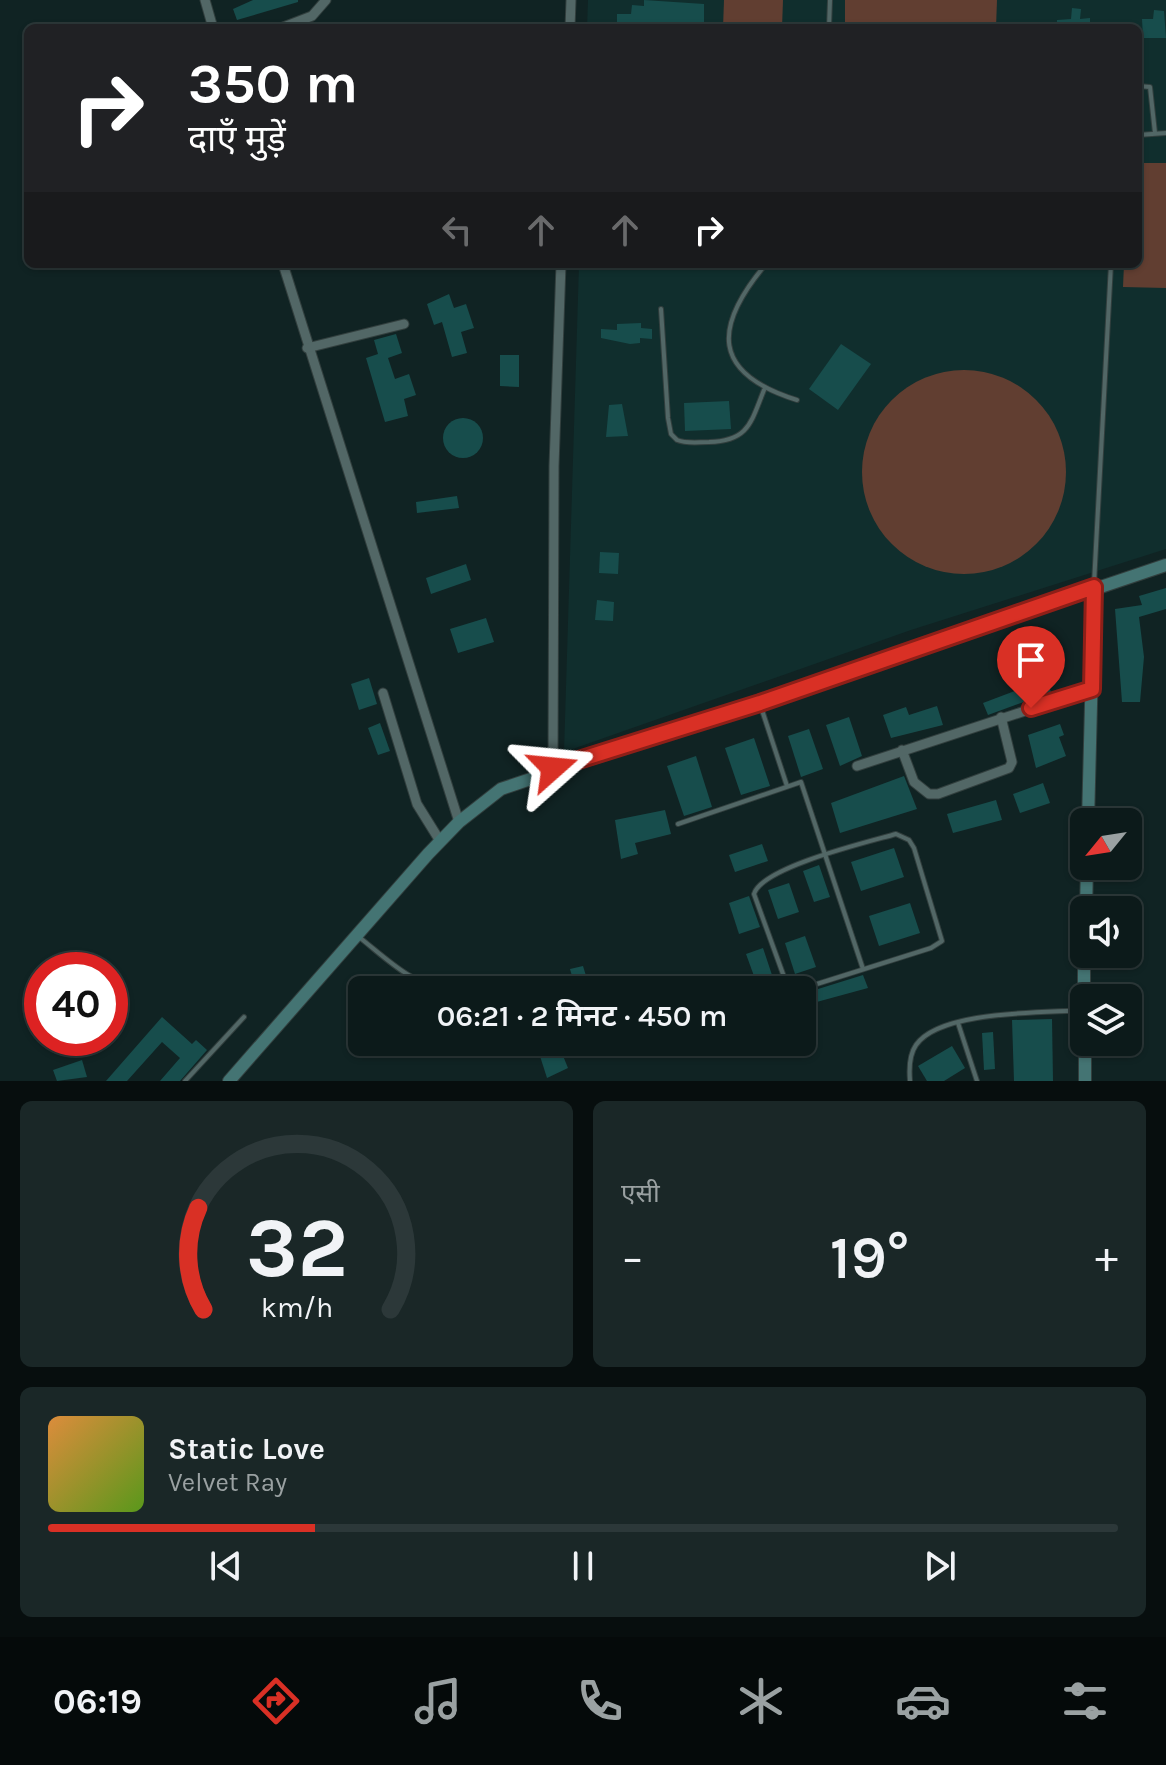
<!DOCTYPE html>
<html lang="hi">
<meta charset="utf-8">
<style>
body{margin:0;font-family:Karla,"Noto Sans Devanagari",sans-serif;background:#1a2727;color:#f1f3f6;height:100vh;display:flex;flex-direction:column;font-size:30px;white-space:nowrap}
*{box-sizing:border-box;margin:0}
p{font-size:26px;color:#9aa1a2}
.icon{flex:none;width:44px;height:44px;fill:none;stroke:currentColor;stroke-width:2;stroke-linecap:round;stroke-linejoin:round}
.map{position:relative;height:1081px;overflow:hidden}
.sheet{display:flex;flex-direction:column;gap:20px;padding:20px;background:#070e0e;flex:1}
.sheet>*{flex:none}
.top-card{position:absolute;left:24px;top:24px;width:1118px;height:244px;border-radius:12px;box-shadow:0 2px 6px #0004,0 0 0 2px #2c3839;background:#202124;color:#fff;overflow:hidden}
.needle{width:52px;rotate:240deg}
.buttons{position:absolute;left:1070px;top:808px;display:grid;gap:16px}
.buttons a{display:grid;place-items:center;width:72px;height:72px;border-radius:12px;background:#0c1a1a;box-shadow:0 2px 6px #0004,0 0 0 2px #2c3839;font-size:40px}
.speed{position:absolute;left:24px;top:952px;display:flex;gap:16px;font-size:40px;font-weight:700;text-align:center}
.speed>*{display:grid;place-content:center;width:104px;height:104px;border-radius:50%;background:#0c1a1a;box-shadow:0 2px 6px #0004,0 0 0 2px #2c3839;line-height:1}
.speed .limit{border:12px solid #d22;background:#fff;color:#111}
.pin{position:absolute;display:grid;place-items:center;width:68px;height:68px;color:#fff;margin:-82px -34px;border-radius:50% 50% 50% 0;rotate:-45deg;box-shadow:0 0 8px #0007}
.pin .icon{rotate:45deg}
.me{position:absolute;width:88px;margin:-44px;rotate:72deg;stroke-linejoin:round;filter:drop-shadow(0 0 6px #0008)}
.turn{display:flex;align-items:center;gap:28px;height:168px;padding:0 32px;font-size:36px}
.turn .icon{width:104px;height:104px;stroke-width:2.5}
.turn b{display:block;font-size:56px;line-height:68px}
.lanes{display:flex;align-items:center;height:76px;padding:0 32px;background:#0003;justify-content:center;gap:40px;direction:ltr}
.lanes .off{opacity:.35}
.big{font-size:60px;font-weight:600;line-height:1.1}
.sheet .widget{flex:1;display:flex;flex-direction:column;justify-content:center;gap:12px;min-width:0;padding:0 28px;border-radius:12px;background:#1a2727}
.sheet .dial{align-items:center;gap:0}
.dial svg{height:208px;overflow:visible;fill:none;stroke:#2c3839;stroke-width:7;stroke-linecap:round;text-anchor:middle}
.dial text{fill:#f1f3f6;stroke:none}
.song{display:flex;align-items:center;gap:24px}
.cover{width:96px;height:96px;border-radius:12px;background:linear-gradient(135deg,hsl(30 70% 55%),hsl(90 70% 35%))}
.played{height:8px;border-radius:4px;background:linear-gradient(90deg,#d93025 25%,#2c3839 25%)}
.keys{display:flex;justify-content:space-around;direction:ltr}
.heat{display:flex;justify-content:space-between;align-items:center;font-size:44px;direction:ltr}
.sheet .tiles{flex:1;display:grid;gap:20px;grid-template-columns:1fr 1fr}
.widget:last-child{grid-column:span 2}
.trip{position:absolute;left:348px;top:976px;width:468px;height:80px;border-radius:12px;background:#0c1a1a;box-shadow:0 2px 6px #0004,0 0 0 2px #2c3839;font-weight:600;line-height:80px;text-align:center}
.dock{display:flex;height:128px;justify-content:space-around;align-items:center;background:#050a0a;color:#9aa1a2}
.dock .icon{width:56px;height:56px}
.dock .on{color:#d93025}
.dock b{font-size:36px;color:#f1f3f6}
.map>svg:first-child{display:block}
.built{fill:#102e2d}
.green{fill:#613e31}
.building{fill:#174d4c}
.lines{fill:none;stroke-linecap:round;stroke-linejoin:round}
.lane-casing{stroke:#323f3e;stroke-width:6}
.street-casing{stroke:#323f3e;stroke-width:11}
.secondary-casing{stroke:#323f3e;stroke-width:14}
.lane{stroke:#526766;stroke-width:4}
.street{stroke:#526766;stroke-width:9}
.secondary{stroke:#447473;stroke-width:12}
.route-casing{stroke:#8d1f18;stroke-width:20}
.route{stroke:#d93025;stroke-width:14}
</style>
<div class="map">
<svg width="1166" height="1081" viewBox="0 0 1166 1081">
<rect width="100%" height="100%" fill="#102323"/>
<!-- built -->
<polygon class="built" points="588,0 1166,0 1166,549 911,630 564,752 579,264 1138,264 1138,28 587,28"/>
<!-- green -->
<g class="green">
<polygon points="724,0 783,0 782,28 723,28"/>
<polygon points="845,0 997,0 996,28 845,28"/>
<polygon points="1138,163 1166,163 1166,288 1123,287 1124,264 1138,264"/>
<circle cx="964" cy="472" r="102"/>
</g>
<!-- building -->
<g class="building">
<polygon points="253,0 298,0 298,2 237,20 233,9"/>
<polygon points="644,0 704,4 704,28 631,28 631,24 617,24 617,14 631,14 632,5 644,6"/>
<polygon points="1072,8 1081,9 1080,19 1090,18 1090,28 1057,28 1057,20 1071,19"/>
<polygon points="1154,10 1164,11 1166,38 1143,38 1142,19 1153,19"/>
<polygon points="449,294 454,308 466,304 474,328 461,332 467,353 452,357 442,322 434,325 427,304"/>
<polygon points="641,323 641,328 652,329 652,339 640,338 640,343 630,344 601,338 601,329 617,330 617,324"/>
<polygon points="396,334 402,353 388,358 395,379 409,374 416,395 404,399 408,416 385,422 366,358 378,354 374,340"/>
<polygon points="841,344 871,364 838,410 809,389"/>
<polygon points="500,355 519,355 519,387 500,386"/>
<polygon points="729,401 731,429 685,431 684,403"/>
<polygon points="622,404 628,436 606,437 609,405"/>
<circle cx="463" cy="438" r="20"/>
<polygon points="457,496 459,508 417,513 416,502"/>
<polygon points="600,552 619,553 618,574 599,573"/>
<polygon points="466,564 471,580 431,594 426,578"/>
<polygon points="1166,588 1166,609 1139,617 1144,657 1140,702 1122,702 1115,609 1142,605 1139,596"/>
<polygon points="597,600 614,602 613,621 595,620"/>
<polygon points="486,618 494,642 458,653 450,629"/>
<polygon points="369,678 377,704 359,710 351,684"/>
<polygon points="1046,679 1051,692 988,715 983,703"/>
<polygon points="937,706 943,725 891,738 883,715 906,707 909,715"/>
<polygon points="849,717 862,756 840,766 826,725"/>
<polygon points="380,723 390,751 378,755 368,728"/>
<polygon points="1060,724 1064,735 1059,737 1066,756 1036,768 1028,735"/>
<polygon points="809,729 823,769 801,777 788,736"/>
<polygon points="754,738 770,786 741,795 725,748"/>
<polygon points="696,756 712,807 684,816 667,766"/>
<polygon points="904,776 917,809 840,833 831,803"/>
<polygon points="1043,783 1050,803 1020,813 1013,794"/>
<polygon points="996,800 1002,820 953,833 947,814"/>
<polygon points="665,810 671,834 635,843 638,854 621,859 615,820"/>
<polygon points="762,844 768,861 735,872 729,855"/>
<polygon points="894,848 904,877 861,891 851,862"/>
<polygon points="819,865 830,897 814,902 803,871"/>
<polygon points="789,883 799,912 778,919 768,890"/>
<polygon points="749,896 760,927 739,934 729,903"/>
<polygon points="910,903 920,933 879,946 869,916"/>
<polygon points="805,936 816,967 795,974 785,943"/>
<polygon points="763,948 777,990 758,987 746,954"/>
<polygon points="583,966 587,979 595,977 599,990 557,990 574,983 570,969"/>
<polygon points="863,975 868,988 802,1006 802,994"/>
<polygon points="162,1017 192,1044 196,1040 207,1050 180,1081 160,1081 180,1058 162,1042 127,1081 106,1081"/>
<polygon points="1052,1019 1053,1081 1014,1081 1012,1020"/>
<polygon points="993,1032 995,1069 984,1070 982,1033"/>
<polygon points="559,1046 568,1068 547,1078 539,1053"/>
<polygon points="952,1046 965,1068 944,1081 927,1081 918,1066"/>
<polygon points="82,1060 87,1077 57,1081 53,1070"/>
</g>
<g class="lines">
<!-- lane casing -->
<g class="lane-casing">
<g id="lane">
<polyline points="829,28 830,0"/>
<polyline points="1138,86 1150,87 1155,133"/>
<polyline points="1138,135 1166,133"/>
<path d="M766 264C713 327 711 373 797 400"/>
<path d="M661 309 668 418 671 434 677 440C687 444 698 442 709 442 749 441 751 422 764 390"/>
<polyline points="1094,584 1111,264"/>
<polyline points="760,704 787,786"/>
<polyline points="678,824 801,782 863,969"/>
<path d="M896 834 909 840 914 848 942 941 931 948 801 989 787 985 754 894C762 867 868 842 896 834Z"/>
<path d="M359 937C388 960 411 984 448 990"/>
<polyline points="509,990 533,985"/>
<polyline points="958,1023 977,1081"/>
<polyline points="185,1081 244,1017"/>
<path d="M910 1081C909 1069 909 1055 916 1045 940 1010 1044 1013 1084 1010"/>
</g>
</g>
<!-- street casing -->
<g class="street-casing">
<g id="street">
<polyline points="205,0 213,28"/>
<polyline points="281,28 312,16 326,0"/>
<polyline points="570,28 571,0"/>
<polyline points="283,264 459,822"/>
<polyline points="307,348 404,324"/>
<polyline points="383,693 417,804 440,841"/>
<polyline points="902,750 914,782 929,794 938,794 1009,768 1012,762 1001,717"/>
<polyline points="857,766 1092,689"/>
<polyline points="553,768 554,466 561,264"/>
</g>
</g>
<!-- secondary casing -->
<g class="secondary-casing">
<g id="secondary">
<polyline points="1088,822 1094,587"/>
<polyline points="1086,910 1087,866"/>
<polyline points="1084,954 1084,998"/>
<polyline points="1085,1042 1085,1081"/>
<polyline points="229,1081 428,854 459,822 501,789 1166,565"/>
</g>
</g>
<!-- lane -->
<use href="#lane" class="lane"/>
<!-- street -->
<use href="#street" class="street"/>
<!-- secondary -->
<use href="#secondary" class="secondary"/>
</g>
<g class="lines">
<!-- route casing -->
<g class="route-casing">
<polyline id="route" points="553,768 760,703 1094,587 1092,689 1031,708"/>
</g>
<!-- route -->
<use href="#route" class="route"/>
</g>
</svg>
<div class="buttons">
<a><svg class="needle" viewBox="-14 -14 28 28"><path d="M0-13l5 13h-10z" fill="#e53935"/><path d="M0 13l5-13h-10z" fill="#9aa1a2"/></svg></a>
<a><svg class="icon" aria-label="sound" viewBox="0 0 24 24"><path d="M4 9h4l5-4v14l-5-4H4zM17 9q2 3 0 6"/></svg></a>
<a><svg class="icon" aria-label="layers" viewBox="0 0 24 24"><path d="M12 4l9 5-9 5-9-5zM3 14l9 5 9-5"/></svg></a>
</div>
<div class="speed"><div class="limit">40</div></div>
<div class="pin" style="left:1031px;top:708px;background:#d93025"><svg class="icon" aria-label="arrive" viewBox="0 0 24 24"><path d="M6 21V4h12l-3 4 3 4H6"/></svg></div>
<svg class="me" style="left:553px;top:768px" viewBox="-20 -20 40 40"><path d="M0-17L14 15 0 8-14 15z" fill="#d93025" stroke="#fff" stroke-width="4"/></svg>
<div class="trip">06:21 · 2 मिनट · 450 m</div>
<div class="top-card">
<div class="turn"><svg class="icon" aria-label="right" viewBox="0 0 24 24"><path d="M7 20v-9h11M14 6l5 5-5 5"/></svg><div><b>350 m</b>दाएँ मुड़ें</div></div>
<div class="lanes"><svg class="icon off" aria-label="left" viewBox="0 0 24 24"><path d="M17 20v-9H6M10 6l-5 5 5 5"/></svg><svg class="icon off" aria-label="ahead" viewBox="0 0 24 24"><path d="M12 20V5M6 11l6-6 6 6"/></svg><svg class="icon off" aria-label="ahead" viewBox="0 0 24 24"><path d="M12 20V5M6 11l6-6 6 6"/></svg><svg class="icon" aria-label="right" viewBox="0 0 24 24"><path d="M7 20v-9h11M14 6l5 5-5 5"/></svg></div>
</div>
</div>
<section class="sheet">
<div class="tiles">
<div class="widget dial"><svg viewBox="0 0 100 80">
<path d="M14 69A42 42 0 1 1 86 69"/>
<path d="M14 69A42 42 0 0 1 12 30" stroke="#d93025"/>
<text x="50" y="56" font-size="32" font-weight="700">32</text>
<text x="50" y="72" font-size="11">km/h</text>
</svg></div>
<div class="widget"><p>एसी</p>
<div class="heat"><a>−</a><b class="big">19°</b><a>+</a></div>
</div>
<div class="widget">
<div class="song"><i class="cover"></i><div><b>Static Love</b><p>Velvet Ray</p></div></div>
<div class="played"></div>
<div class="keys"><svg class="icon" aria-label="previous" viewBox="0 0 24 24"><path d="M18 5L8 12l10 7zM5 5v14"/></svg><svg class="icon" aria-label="pause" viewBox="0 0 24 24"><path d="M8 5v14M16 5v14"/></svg><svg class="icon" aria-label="next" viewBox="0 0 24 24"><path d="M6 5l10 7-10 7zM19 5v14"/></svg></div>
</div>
</div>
</section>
<nav class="dock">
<b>06:19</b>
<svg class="icon on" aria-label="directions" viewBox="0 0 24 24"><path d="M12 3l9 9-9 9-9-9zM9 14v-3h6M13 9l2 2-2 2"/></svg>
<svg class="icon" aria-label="music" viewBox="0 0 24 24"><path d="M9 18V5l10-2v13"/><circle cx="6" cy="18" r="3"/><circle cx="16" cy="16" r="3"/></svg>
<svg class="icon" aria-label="phone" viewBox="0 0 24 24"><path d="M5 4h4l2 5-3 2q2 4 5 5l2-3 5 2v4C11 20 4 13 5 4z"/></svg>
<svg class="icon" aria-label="climate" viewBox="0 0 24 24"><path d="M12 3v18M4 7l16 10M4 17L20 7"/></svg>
<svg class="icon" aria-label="car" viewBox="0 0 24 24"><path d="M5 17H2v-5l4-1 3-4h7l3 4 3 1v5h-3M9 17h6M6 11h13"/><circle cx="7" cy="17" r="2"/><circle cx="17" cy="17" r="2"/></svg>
<svg class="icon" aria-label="filters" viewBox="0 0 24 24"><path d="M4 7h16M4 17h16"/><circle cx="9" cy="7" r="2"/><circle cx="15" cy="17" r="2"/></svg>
</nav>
